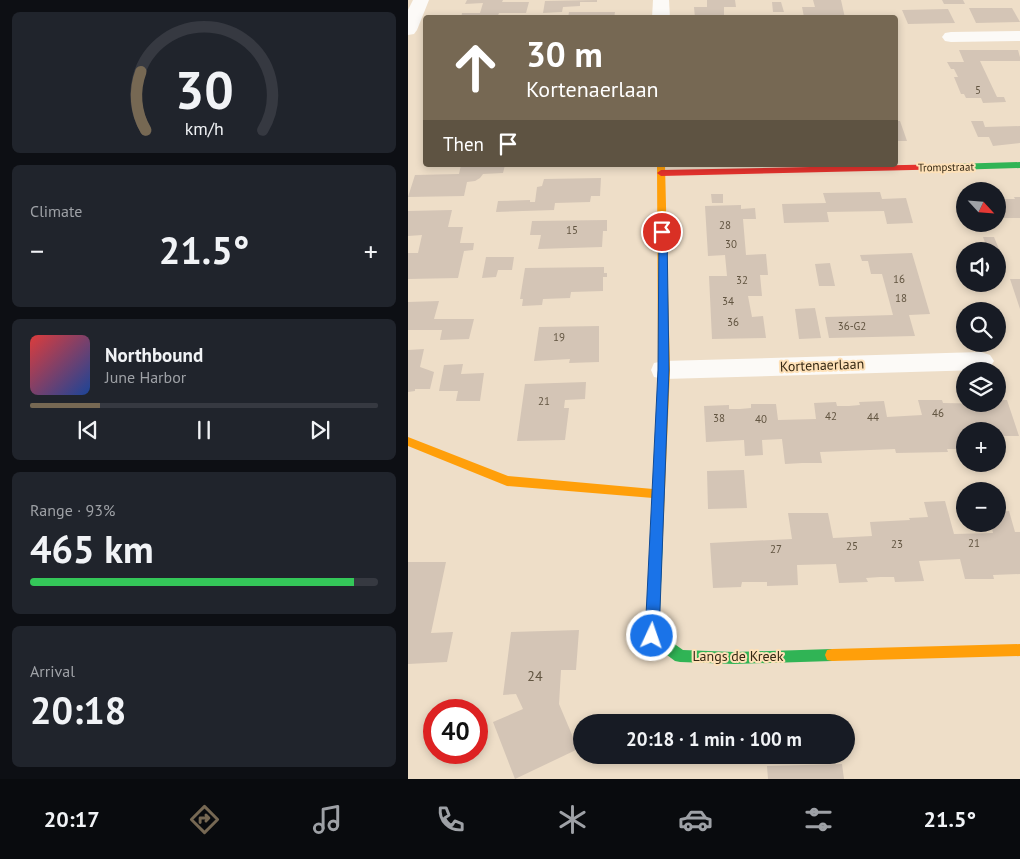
<!DOCTYPE html>
<meta charset="utf-8">
<style>
body{margin:0;font-family:"PT Sans",sans-serif;background:#20242c;color:#f1f3f6;height:100vh;display:flex;flex-direction:column;font-size:19px;white-space:nowrap}
*{box-sizing:border-box;margin:0}
p{font-size:16px;color:#9ea1a6}
.icon{flex:none;width:28px;height:28px;fill:none;stroke:currentColor;stroke-width:2;stroke-linecap:round;stroke-linejoin:round}
.map{position:relative;flex:1;overflow:hidden}
.sheet{display:flex;flex-direction:column;gap:12px;padding:12px;background:#0d0f14;width:408px}
.sheet>*{flex:none}
.top-card{position:absolute;left:15px;top:15px;width:475px;height:152px;border-radius:5px;box-shadow:0 2px 8px #0003;background:#766853;color:#fff;overflow:hidden}
.needle{width:32px;rotate:116deg}
.controls{position:absolute;left:548px;top:182px;display:grid;gap:10px}
.controls a{display:grid;place-items:center;width:50px;height:50px;border-radius:50%;background:#171b24;box-shadow:0 2px 8px #0003;font-size:25px}
.speed{position:absolute;left:15px;top:699px;display:flex;gap:10px;font-size:25px;font-weight:700;text-align:center}
.speed>*{display:grid;place-content:center;width:65px;height:65px;border-radius:50%;background:#171b24;box-shadow:0 2px 8px #0003;line-height:1}
.speed .limit{border:8px solid #d22;background:#fff;color:#111}
.pin{position:absolute;display:grid;place-items:center;width:42px;height:42px;color:#fff;margin:-21px;border:2px solid #fff;border-radius:50%;box-shadow:0 1px 5px #0007}
.me{position:absolute;width:55px;margin:-28px;rotate:3deg;stroke-linejoin:round;filter:drop-shadow(0 0 4px #0008)}
.turn{display:flex;align-items:center;gap:18px;height:105px;padding:0 20px;font-size:22px}
.turn .icon{width:65px;height:65px;stroke-width:2.5}
.turn b{display:block;font-size:35px;line-height:42px}
.then{display:flex;align-items:center;height:48px;padding:0 20px;background:#0003;gap:10px;font-size:19px}
.big{font-size:38px;font-weight:600;line-height:1.1}
.sheet .card{flex:1;display:flex;flex-direction:column;justify-content:center;gap:8px;min-width:0;padding:0 18px;border-radius:8px;background:#20242c}
.sheet .dial{align-items:center;gap:0}
.dial svg{height:130px;overflow:visible;fill:none;stroke:#363941;stroke-width:7;stroke-linecap:round;text-anchor:middle}
.dial text{fill:#f1f3f6;stroke:none}
.song{display:flex;align-items:center;gap:15px}
.cover{width:60px;height:60px;border-radius:8px;background:linear-gradient(135deg,hsl(0 70% 55%),hsl(220 70% 35%))}
.played{height:5px;border-radius:2px;background:linear-gradient(90deg,#766853 20%,#363941 20%)}
.keys{display:flex;justify-content:space-around;direction:ltr}
.heat{display:flex;justify-content:space-between;align-items:center;font-size:28px;direction:ltr}
.charge{height:8px;border-radius:4px;background:linear-gradient(90deg,#34c759 93%,#363941 0)}
.trip{position:absolute;left:165px;top:714px;width:282px;height:50px;border-radius:25px;background:#171b24;box-shadow:0 2px 8px #0003;font-weight:600;line-height:50px;text-align:center}
.tabs{display:flex;height:80px;justify-content:space-around;align-items:center;background:#090b0e;color:#9ea1a6}
.tabs .icon{width:35px;height:35px}
.tabs .selected{color:#766853}
.tabs b{font-size:22px;color:#f1f3f6}
main{display:flex;flex:1;min-height:0}
.map>svg:first-child{display:block}
.building{fill:#d4c5b6}
.lines{fill:none;stroke-linecap:round;stroke-linejoin:round}
.street{fill:#fcfaf7;fill-rule:evenodd}
.fast{fill:#30b455;fill-rule:evenodd}
.slow{fill:#ff9f0a;fill-rule:evenodd}
.jam{fill:#e5322d;fill-rule:evenodd}
.route{fill:#1a73e8;stroke:#114b97}
.labels{text-anchor:middle;dominant-baseline:central;stroke-width:4;stroke-linejoin:round;paint-order:stroke}
.number-label{font-size:11px;fill:#615440}
.far-street-label{font-size:11px;fill:#362914;stroke:#fee1b8}
.street-label{font-size:14px;fill:#362914;stroke:#fee1b8}
.near-number-label{font-size:14px;fill:#615440}
</style>
<main>
<section class="sheet">
<div class="card dial"><svg viewBox="0 0 100 80">
<path d="M14 69A42 42 0 1 1 86 69"/>
<path d="M14 69A42 42 0 0 1 11 33" stroke="#766853"/>
<text x="50" y="56" font-size="32" font-weight="700">30</text>
<text x="50" y="72" font-size="11">km/h</text>
</svg></div>
<div class="card"><p>Climate</p>
<div class="heat"><a>−</a><b class="big">21.5°</b><a>+</a></div>
</div>
<div class="card">
<div class="song"><i class="cover"></i><div><b>Northbound</b><p>June Harbor</p></div></div>
<div class="played"></div>
<div class="keys"><svg class="icon" aria-label="previous" viewBox="0 0 24 24"><path d="M18 5L8 12l10 7zM5 5v14"/></svg><svg class="icon" aria-label="pause" viewBox="0 0 24 24"><path d="M8 5v14M16 5v14"/></svg><svg class="icon" aria-label="next" viewBox="0 0 24 24"><path d="M6 5l10 7-10 7zM19 5v14"/></svg></div>
</div>
<div class="card"><p>Range · 93%</p><b class="big">465 km</b><div class="charge"></div></div>
<div class="card"><p>Arrival</p><b class="big">20:18</b></div>
</section>
<div class="map">
<svg width="613" height="779" viewBox="0 0 613 779">
<rect width="100%" height="100%" fill="#eedec8"/>
<!-- building -->
<g class="building">
<polygon points="59,0 95,0 94,2 121,2 118,13 91,13 89,18 53,18 54,13 72,13 75,3 57,4"/>
<polygon points="189,0 189,2 172,2 172,6 155,7 154,12 135,13 137,1"/>
<polygon points="299,0 327,0 328,7 316,7 316,18 287,18 286,7 299,7"/>
<polygon points="405,0 433,0 437,18 396,17 394,7 407,7"/>
<polygon points="534,0 555,0 557,4 536,4"/>
<polygon points="364,2 373,2 376,12 365,12"/>
<polygon points="561,8 604,8 612,22 568,23"/>
<polygon points="540,9 547,23 500,24 494,10"/>
<polygon points="161,12 207,12 206,18 160,18"/>
<polygon points="551,50 610,50 613,61 572,61 589,97 596,97 598,102 575,103 573,98 558,98 556,94 553,94 546,77 550,77 546,69 543,69 539,62 556,62"/>
<polygon points="488,121 492,121 499,141 488,141"/>
<polygon points="563,121 575,121 577,127 613,126 613,143 585,146 581,137 570,137"/>
<polygon points="53,165 97,165 95,173 75,174 72,178 67,181 59,182 56,196 0,197 7,175 51,174"/>
<polygon points="193,178 192,196 183,196 182,202 147,203 146,210 88,212 90,201 122,200 122,202 127,202 129,187 134,186 136,179"/>
<polygon points="472,192 474,199 498,198 505,223 479,224 476,211 419,212 421,222 376,223 374,204 418,203 415,193"/>
<polygon points="303,194 315,194 315,203 304,203"/>
<polygon points="606,197 613,197 613,218 589,218 589,199 607,199"/>
<polygon points="333,205 333,209 347,208 348,219 335,219 338,255 358,254 360,275 352,275 354,296 340,296 344,317 355,316 358,338 304,339 301,276 319,276 317,255 300,256 297,206"/>
<polygon points="44,210 40,227 55,227 52,243 66,243 65,250 56,251 50,278 0,279 0,253 10,253 14,235 0,236 0,211"/>
<polygon points="199,220 199,231 195,231 194,247 130,249 133,235 122,235 124,221"/>
<polygon points="575,237 586,237 595,259 589,259 589,251 580,251"/>
<polygon points="504,253 522,314 501,315 507,336 421,338 417,317 485,315 474,274 463,274 460,261 454,261 452,255"/>
<polygon points="78,257 106,257 104,270 90,270 88,277 74,278"/>
<polygon points="422,263 427,286 411,286 407,264"/>
<polygon points="196,267 196,273 199,273 199,277 195,277 195,291 163,292 162,298 135,299 134,305 114,306 115,299 112,299 117,268"/>
<polygon points="602,279 613,279 613,309 612,309"/>
<polygon points="31,301 26,319 66,319 61,339 32,340 34,330 0,330 0,302"/>
<polygon points="407,308 413,338 391,339 387,309"/>
<polygon points="191,326 191,362 161,363 162,359 126,361 131,327"/>
<polygon points="16,349 12,367 26,372 22,389 7,389 7,391 0,392 0,350"/>
<polygon points="55,364 53,374 76,373 72,401 48,401 50,391 31,391 36,365"/>
<polygon points="178,382 177,399 157,400 156,408 161,408 157,440 109,441 117,384"/>
<polygon points="510,400 534,400 535,403 589,404 589,400 599,400 611,436 593,436 589,431 556,431 556,449 539,449 540,452 488,453 487,449 412,452 414,463 394,463 377,464 374,439 354,440 355,455 337,456 336,440 298,442 296,406 321,405 321,409 332,409 343,408 343,404 368,404 370,420 408,419 406,403 428,402 429,406 441,406 452,405 451,402 476,401 479,417 514,415"/>
<polygon points="336,470 339,508 300,509 299,471"/>
<polygon points="537,501 546,534 585,533 583,524 589,524 589,512 601,511 607,532 613,532 613,574 585,575 586,579 557,579 552,559 511,561 516,581 487,582 486,577 472,577 458,578 460,582 431,583 428,564 389,565 390,585 359,586 359,582 334,582 333,587 305,588 302,543 384,539 380,513 420,513 425,538 464,536 462,522 502,520 501,518 520,517 516,502"/>
<polygon points="0,562 38,562 23,633 45,632 39,662 0,664"/>
<polygon points="171,630 168,670 153,670 151,704 170,749 107,779 85,722 115,709 108,694 95,695 103,632"/>
<polygon points="434,764 436,779 360,779 359,766"/>
</g>
<g class="lines">
<!-- street -->
<g class="street">
<polygon points="5,0 21,0 9,30 6,34 0,35 0,10"/>
<polygon points="245,0 261,0 262,18 244,18"/>
<polygon points="613,31 613,41 543,42 537,41 534,37 537,33 543,32"/>
<polygon points="573,352 582,355 586,361 582,367 573,370 256,379 246,377 243,370 246,363 256,361"/>
</g>
<!-- fast -->
<g class="fast">
<polygon points="613,162 613,168 544,170 540,167 544,164"/>
<polygon points="249,532 254,533 255,537 251,633 275,650 326,652 424,649 429,650 431,655 429,660 424,661 326,664 272,662 267,661 239,640 237,636 243,537 244,533"/>
</g>
<!-- slow -->
<g class="slow">
<polygon points="249,165 257,165 262,370 255,537 254,541 249,542 244,541 243,537 245,498 99,486 0,446 0,437 100,476 245,489 250,370"/>
<polygon points="613,644 613,656 424,661 419,660 417,655 419,650 424,649"/>
</g>
<!-- jam -->
<polygon class="jam" points="544,164 547,165 547,169 253,176 249,173 253,170"/>
</g>
<!-- route -->
<polygon class="route" points="251,230 254,230 259,232 261,370 251,636 249,641 244,642 239,641 237,636 250,370"/>
<g class="labels">
<!-- number labels -->
<g class="number-label">
<text x="570" y="90">5</text>
<text x="317" y="225">28</text>
<text x="164" y="230">15</text>
<text x="323" y="244">30</text>
<text x="491" y="279">16</text>
<text x="334" y="280">32</text>
<text x="493" y="298">18</text>
<text x="320" y="301">34</text>
<text x="325" y="322">36</text>
<text x="444" y="326">36-G2</text>
<text x="151" y="337">19</text>
<text x="136" y="401">21</text>
<text x="530" y="413">46</text>
<text x="423" y="416">42</text>
<text x="465" y="417">44</text>
<text x="311" y="418">38</text>
<text x="353" y="419">40</text>
<text x="566" y="543">21</text>
<text x="489" y="544">23</text>
<text x="444" y="546">25</text>
<text x="368" y="549">27</text>
</g>
<!-- far-street labels -->
<g class="far-street-label">
<text transform="translate(538 167) rotate(-1)">Trompstraat</text>
</g>
<!-- street labels -->
<g class="street-label">
<text transform="translate(414 365) rotate(-2)">Kortenaerlaan</text>
<text x="330" y="656">Langs de Kreek</text>
</g>
<!-- near-number labels -->
<g class="near-number-label">
<text x="127" y="676">24</text>
</g>
</g>
</svg>
<div class="controls">
<a><svg class="needle" viewBox="-14 -14 28 28"><path d="M0-13l5 13h-10z" fill="#e53935"/><path d="M0 13l5-13h-10z" fill="#9ea1a6"/></svg></a>
<a><svg class="icon" aria-label="sound" viewBox="0 0 24 24"><path d="M4 9h4l5-4v14l-5-4H4zM17 9q2 3 0 6"/></svg></a>
<a><svg class="icon" aria-label="search" viewBox="0 0 24 24"><circle cx="10" cy="10" r="6"/><path d="M15 15l6 6"/></svg></a>
<a><svg class="icon" aria-label="layers" viewBox="0 0 24 24"><path d="M12 4l9 5-9 5-9-5zM3 14l9 5 9-5"/></svg></a>
<a>+</a>
<a>−</a>
</div>
<div class="speed"><div class="limit">40</div></div>
<div class="pin" style="left:254px;top:232px;background:#d93025"><svg class="icon" aria-label="arrive" viewBox="0 0 24 24"><path d="M6 21V4h12l-3 4 3 4H6"/></svg></div>
<svg class="me" style="left:244px;top:636px" viewBox="-20 -20 40 40"><circle r="17" fill="#1a73e8" stroke="#fff" stroke-width="3"/><path d="M0-11L8 9 0 5-8 9z" fill="#fff"/></svg>
<div class="trip">20:18 · 1 min · 100 m</div>
<div class="top-card">
<div class="turn"><svg class="icon" aria-label="ahead" viewBox="0 0 24 24"><path d="M12 20V5M6 11l6-6 6 6"/></svg><div><b>30 m</b>Kortenaerlaan</div></div>
<div class="then">Then<svg class="icon" aria-label="arrive" viewBox="0 0 24 24"><path d="M6 21V4h12l-3 4 3 4H6"/></svg></div>
</div>
</div>
</main>
<nav class="tabs">
<b>20:17</b>
<svg class="icon selected" aria-label="directions" viewBox="0 0 24 24"><path d="M12 3l9 9-9 9-9-9zM9 14v-3h6M13 9l2 2-2 2"/></svg>
<svg class="icon" aria-label="music" viewBox="0 0 24 24"><path d="M9 18V5l10-2v13"/><circle cx="6" cy="18" r="3"/><circle cx="16" cy="16" r="3"/></svg>
<svg class="icon" aria-label="phone" viewBox="0 0 24 24"><path d="M5 4h4l2 5-3 2q2 4 5 5l2-3 5 2v4C11 20 4 13 5 4z"/></svg>
<svg class="icon" aria-label="climate" viewBox="0 0 24 24"><path d="M12 3v18M4 7l16 10M4 17L20 7"/></svg>
<svg class="icon" aria-label="car" viewBox="0 0 24 24"><path d="M5 17H2v-5l4-1 3-4h7l3 4 3 1v5h-3M9 17h6M6 11h13"/><circle cx="7" cy="17" r="2"/><circle cx="17" cy="17" r="2"/></svg>
<svg class="icon" aria-label="filters" viewBox="0 0 24 24"><path d="M4 7h16M4 17h16"/><circle cx="9" cy="7" r="2"/><circle cx="15" cy="17" r="2"/></svg>
<b>21.5°</b>
</nav>
